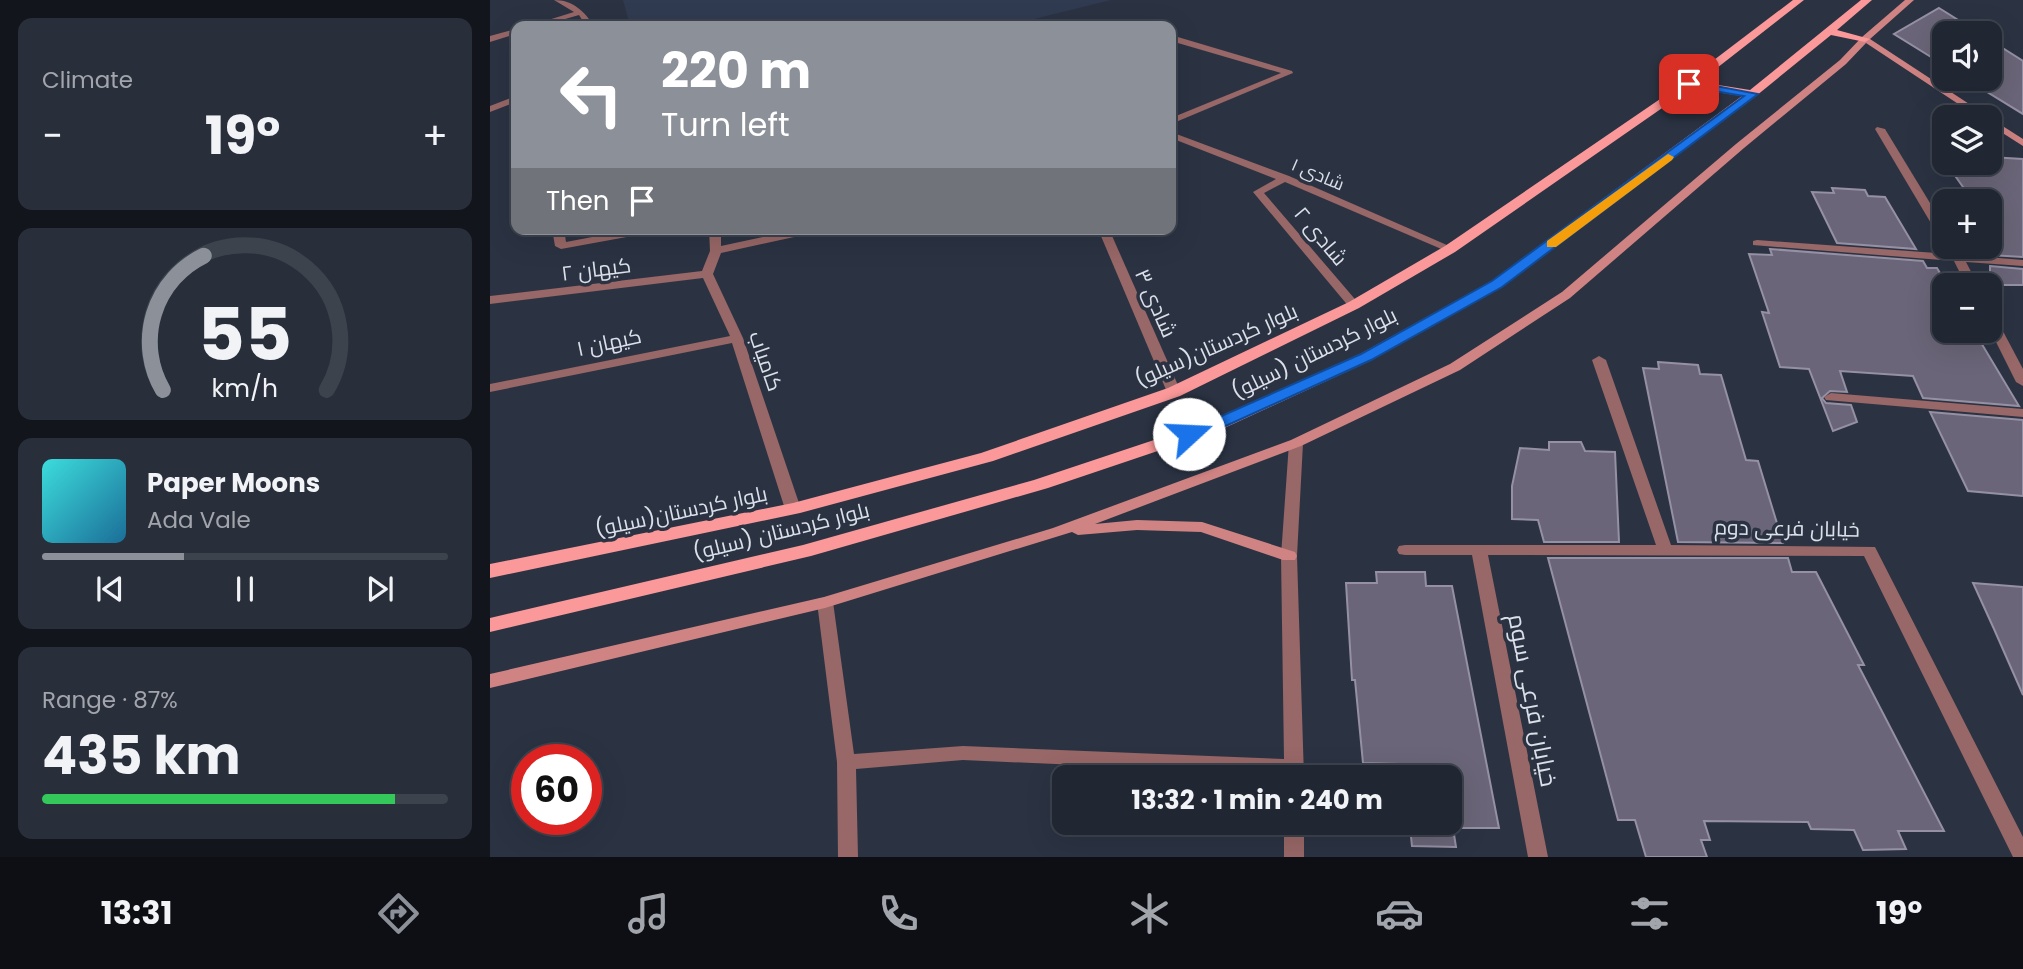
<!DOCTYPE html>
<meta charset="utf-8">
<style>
body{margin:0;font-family:Poppins,Cairo,sans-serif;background:#282e3a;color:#f1f3f6;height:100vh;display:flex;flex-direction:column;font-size:26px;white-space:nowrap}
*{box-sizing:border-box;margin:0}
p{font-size:23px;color:#a2a5ac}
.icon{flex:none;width:38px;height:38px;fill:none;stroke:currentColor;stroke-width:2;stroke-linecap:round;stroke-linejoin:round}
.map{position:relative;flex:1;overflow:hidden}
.details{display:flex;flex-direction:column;gap:18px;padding:18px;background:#12151c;width:490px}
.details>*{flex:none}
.top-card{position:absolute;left:21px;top:21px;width:665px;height:214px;border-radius:14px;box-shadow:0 7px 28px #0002,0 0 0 2px #3d434d;background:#8c9099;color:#fff;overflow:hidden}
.fabs{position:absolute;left:1442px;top:21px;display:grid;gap:14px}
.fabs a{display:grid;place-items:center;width:70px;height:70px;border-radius:14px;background:#202632;box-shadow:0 7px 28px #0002,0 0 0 2px #3d434d;font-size:35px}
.speed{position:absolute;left:21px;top:744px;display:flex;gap:14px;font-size:35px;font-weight:700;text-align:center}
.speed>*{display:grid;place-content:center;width:91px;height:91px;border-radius:50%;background:#202632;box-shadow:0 7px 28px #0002,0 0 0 2px #3d434d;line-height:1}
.speed .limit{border:10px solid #d22;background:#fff;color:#111}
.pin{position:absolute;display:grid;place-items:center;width:60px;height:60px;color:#fff;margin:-30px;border-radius:14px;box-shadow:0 4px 10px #0006}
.me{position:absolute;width:77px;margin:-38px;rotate:70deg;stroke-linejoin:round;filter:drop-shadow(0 0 5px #0008)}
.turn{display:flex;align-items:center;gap:24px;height:147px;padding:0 35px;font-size:32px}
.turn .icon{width:91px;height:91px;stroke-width:2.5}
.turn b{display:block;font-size:49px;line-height:60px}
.then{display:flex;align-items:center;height:66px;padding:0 35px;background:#0003;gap:14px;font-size:26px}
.big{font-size:52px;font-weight:700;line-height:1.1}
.details .tile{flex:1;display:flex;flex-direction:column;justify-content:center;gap:10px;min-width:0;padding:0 24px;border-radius:14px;background:#282e3a}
.details .dial{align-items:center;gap:0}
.dial svg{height:182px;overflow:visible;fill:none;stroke:#3d434d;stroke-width:7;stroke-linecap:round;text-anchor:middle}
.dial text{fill:#f1f3f6;stroke:none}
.song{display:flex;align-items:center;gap:21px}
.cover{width:84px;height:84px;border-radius:10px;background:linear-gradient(135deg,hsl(180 70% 55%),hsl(200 70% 35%))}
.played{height:7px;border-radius:4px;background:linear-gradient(90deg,#8c9099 35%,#3d434d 35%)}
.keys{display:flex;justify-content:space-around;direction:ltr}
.heat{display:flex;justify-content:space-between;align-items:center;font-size:38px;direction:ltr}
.charge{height:10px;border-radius:5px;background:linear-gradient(90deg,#34c759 87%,#3d434d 0)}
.trip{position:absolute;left:562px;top:765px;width:410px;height:70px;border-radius:14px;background:#202632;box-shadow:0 7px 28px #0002,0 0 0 2px #3d434d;font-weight:700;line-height:70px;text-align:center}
.tab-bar{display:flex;height:112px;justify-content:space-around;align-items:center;background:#0d0f14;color:#a2a5ac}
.tab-bar .icon{width:49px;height:49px}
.tab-bar .selected{color:#8c9099}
.tab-bar b{font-size:32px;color:#f1f3f6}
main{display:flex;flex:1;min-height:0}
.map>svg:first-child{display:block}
.built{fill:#303b51}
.building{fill:#6a6578;stroke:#9590a4;stroke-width:2}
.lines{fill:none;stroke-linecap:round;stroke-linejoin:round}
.street{fill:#986767;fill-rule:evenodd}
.secondary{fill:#d08383;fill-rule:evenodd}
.primary{fill:#fb9899;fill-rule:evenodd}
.route{fill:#1a73e8;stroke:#114b97;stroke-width:2}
.slow{fill:#f59e0b}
.labels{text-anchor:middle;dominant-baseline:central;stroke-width:7;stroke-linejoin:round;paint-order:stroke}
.far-street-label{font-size:18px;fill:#dbe0ea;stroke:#2b3343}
.street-label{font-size:21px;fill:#dbe0ea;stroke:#2b3343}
.near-street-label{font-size:24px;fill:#dbe0ea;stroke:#2b3343}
</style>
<main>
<section class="details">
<div class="tile"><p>Climate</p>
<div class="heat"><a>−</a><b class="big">19°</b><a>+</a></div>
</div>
<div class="tile dial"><svg viewBox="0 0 100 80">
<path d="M14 69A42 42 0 1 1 86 69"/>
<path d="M14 69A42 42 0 0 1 32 10" stroke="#8c9099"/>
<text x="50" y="56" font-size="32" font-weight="700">55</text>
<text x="50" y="72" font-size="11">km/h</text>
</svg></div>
<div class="tile">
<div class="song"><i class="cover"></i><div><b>Paper Moons</b><p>Ada Vale</p></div></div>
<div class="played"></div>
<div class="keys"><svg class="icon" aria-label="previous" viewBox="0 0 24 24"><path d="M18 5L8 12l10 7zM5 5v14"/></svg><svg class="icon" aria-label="pause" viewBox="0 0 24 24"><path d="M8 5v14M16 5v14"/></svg><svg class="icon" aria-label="next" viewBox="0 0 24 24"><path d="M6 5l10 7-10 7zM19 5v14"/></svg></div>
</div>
<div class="tile"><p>Range · 87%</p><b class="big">435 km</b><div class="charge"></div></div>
</section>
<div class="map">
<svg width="1533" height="857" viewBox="0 0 1533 857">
<rect width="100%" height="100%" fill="#2b3343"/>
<!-- built -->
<polygon class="built" points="133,0 621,0 516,26 140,26"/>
<!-- building -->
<g class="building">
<polygon points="1449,8 1489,33 1454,33 1454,65 1404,34"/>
<polygon points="1500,40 1533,61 1533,114 1476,79 1500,79"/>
<polygon points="1500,157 1533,159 1533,257 1500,255 1500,201 1483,201 1456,163 1500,163"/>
<polygon points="1342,188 1375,190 1378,196 1395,197 1426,249 1347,243 1322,192 1344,193"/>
<polygon points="1280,249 1433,261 1437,268 1447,268 1457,285 1454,285 1454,331 1484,331 1529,406 1433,398 1423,376 1350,371 1357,392 1340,391 1332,398 1336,403 1361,405 1367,422 1343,431 1319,369 1290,367 1272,312 1279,313 1259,254 1282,255"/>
<polygon points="1500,266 1533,269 1533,285 1500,285"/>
<polygon points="1168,362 1208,365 1210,374 1231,375 1256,460 1268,461 1293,543 1188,542 1153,368 1169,369"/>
<polygon points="1440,412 1533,420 1533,496 1478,491"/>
<polygon points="1059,442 1091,442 1095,451 1125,452 1129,542 1054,542 1048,520 1022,519 1022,486 1030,448 1059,450"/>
<polygon points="1058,558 1298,558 1302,572 1326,572 1374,665 1368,665 1454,831 1408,831 1416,849 1373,850 1364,830 1321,829 1318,822 1214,821 1220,840 1211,840 1217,857 1156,857 1145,820 1128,820"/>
<polygon points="886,572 935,572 936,586 962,586 1009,828 963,828 966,847 922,846 920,827 916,827 915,822 959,822 959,777 910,777 909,764 873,763 865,680 862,680 856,583 887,583"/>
<polygon points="1483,583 1533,587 1533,695 1504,629"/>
</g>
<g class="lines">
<!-- street -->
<g class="street">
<path d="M64 0C83 0 94 11 104 26H96L89 15 51 26H39L84 12Z"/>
<polygon points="501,24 505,24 509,26 500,26"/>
<polygon points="26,29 26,34 0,42 0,36"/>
<polygon points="681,35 802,71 803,73 681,124 681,118 791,73 681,41"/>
<polygon points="26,96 26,102 0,112 0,106"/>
<polygon points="1387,127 1395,129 1454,226 1454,238 1448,235 1385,129"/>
<polygon points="681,132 799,176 966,249 960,252 956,251 795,182 774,193 870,305 868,308 860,308 763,192 786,179 681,138"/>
<polygon points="62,229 74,229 76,242 144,229 169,229 164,232 71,249 65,246"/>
<polygon points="219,229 231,229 231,246 310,229 332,229 327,232 231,253 223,274 253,338 311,509 308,512 298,512 295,509 242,343 0,392 0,384 240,336 213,278 0,304 0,296 212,271 220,251"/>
<polygon points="608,229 619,229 691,392 689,395 679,395 677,392"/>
<polygon points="1267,240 1460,254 1458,251 1464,248 1468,249 1472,255 1533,260 1533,266 1476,262 1488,285 1476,285 1464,261 1263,245 1263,241"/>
<polygon points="1500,314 1506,318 1533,369 1533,386 1526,382 1500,330"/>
<polygon points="1109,356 1116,360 1181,545 1385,547 1533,837 1533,857 1523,857 1374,556 998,555 1058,857 1038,857 982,555 915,555 909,554 907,550 909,546 915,545 1166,545 1102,360"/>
<polygon points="1341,393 1533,409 1533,417 1336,400 1334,397"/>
<polygon points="806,439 813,443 807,556 814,777 794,777 794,774 473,760 366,769 368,857 348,857 347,762 327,602 329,598 341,598 343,602 364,754 473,746 794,759 791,556 799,443"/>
<rect x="794" y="822" width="20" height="35"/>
</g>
<!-- secondary -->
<g class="secondary">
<polygon points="1415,0 1424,0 1380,39 1499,117 1488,117 1376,43 1356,64 1254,148 1080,298 970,370 811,446 605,524 647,520 712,522 805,552 807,556 805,560 793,560 711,532 647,530 588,535 582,532 335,608 0,688 0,674 334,597 563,528 801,440 960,364 1072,292 1246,144 1350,60 1372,37"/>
<polygon points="1500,118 1533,139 1533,146 1500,125"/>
</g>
<!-- primary -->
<polygon class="primary" points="1303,0 1314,0 1209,82 1260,90 1371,0 1382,0 1347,30 1380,39 1375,42 1341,35 1266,96 1012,287 882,360 730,430 558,488 321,556 0,632 0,618 313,545 544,480 718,422 870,354 1002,281 1252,96 1201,88 965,252 869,308 690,396 503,461 310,513 0,578 0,564 303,503 491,453 678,388 859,302 955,246 1195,82"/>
</g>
<!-- route -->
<polygon class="route" points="1199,81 1268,94 1012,287 881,360 729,429 699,439 693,438 691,434 693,431 718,422 871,354 1002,281 1254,96 1195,86 1193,84"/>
<!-- slow -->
<polygon class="slow" points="1178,154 1184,157 1182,160 1066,247 1057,247 1057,241"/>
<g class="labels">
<!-- far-street labels -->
<g class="far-street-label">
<text transform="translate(828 174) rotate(23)">شادی ۱</text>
</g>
<!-- street labels -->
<g class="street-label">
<text transform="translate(831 236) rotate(50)">شادی ۲</text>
<text transform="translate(106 269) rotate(-7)">کیهان ۲</text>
<text transform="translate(666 303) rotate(66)">شادی ۳</text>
<text transform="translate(119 342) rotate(-12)">کیهان ۱</text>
<text transform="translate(726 345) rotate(-24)">بلوار کردستان(سیلو)</text>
<text transform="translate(824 353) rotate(-26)">بلوار کردستان (سیلو)</text>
<text transform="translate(276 361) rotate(71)">کامیاب</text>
<text transform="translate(191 511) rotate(-12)">بلوار کردستان(سیلو)</text>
<text transform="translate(1297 528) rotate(1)">خیابان فرعی دوم</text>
<text transform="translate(291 531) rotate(-14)">بلوار کردستان (سیلو)</text>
</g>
<!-- near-street labels -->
<g class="near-street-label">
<text transform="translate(1043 700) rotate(79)">خیابان فرعی سوم</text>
</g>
</g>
</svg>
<div class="fabs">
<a><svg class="icon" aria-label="sound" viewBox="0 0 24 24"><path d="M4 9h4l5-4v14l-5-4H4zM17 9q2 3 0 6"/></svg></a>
<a><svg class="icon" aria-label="layers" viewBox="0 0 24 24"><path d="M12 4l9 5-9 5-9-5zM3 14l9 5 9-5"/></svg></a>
<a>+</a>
<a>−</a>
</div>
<div class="speed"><div class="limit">60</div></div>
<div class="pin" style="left:1199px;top:84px;background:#d93025"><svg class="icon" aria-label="arrive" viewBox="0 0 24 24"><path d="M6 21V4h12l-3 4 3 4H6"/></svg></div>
<svg class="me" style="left:699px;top:434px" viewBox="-20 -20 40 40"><circle r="19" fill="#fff"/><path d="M0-13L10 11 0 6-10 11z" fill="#1a73e8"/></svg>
<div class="trip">13:32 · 1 min · 240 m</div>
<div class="top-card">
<div class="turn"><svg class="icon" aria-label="left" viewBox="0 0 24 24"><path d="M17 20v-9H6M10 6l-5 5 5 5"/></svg><div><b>220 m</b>Turn left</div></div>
<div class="then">Then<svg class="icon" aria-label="arrive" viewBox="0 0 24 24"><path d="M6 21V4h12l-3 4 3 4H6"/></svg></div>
</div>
</div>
</main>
<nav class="tab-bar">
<b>13:31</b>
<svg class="icon selected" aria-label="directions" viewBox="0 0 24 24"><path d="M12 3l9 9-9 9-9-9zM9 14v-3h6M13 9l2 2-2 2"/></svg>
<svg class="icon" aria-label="music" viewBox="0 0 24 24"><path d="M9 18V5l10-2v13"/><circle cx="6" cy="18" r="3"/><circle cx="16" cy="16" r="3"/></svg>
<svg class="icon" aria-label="phone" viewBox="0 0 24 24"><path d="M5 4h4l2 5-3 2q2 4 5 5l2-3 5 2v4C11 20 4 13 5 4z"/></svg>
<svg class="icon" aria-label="climate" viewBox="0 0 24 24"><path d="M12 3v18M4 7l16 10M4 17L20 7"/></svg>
<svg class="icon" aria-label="car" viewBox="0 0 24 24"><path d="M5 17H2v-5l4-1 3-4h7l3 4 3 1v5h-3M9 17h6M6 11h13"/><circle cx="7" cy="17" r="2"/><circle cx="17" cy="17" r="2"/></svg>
<svg class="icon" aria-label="filters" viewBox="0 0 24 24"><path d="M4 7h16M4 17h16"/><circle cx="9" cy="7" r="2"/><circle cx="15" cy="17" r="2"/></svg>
<b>19°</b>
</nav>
